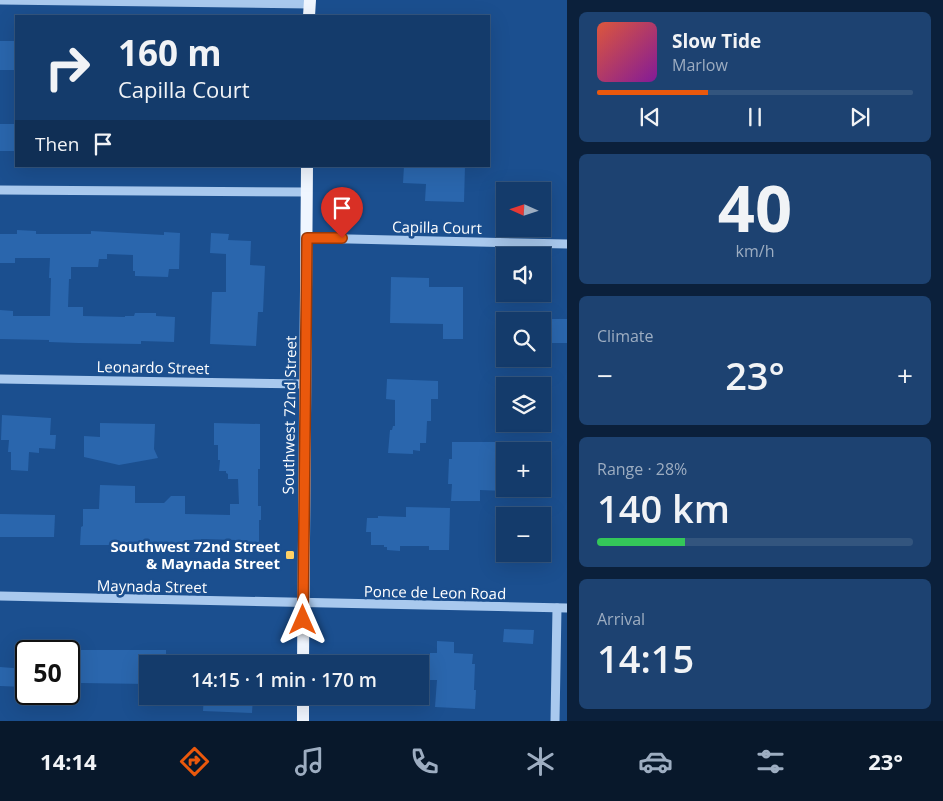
<!DOCTYPE html>
<meta charset="utf-8">
<style>
body{margin:0;font-family:"Open Sans",sans-serif;background:#1d4271;color:#f1f3f6;height:100vh;display:flex;flex-direction:column;font-size:19px;white-space:nowrap}
*{box-sizing:border-box;margin:0}
p{font-size:16px;color:#9dadc1}
.icon{flex:none;width:28px;height:28px;fill:none;stroke:currentColor;stroke-width:2;stroke-linecap:round;stroke-linejoin:round}
.map{position:relative;flex:1;overflow:hidden}
.panel{display:flex;flex-direction:column;gap:12px;padding:12px;background:#0b203b;width:376px}
.panel>*{flex:none}
.top-card{position:absolute;left:15px;top:15px;width:475px;height:152px;border-radius:0px;box-shadow:0 5px 20px #0002,0 0 0 1px #33557e;background:#143b6b;color:#f1f3f6;overflow:hidden}
.needle{width:32px;rotate:273deg}
.tools{position:absolute;left:496px;top:182px;display:grid;gap:10px}
.tools a{display:grid;place-items:center;width:55px;height:55px;border-radius:0px;background:#143b6b;box-shadow:0 5px 20px #0002,0 0 0 1px #33557e;font-size:25px}
.speed{position:absolute;left:15px;top:640px;display:flex;gap:10px;font-size:25px;font-weight:700;text-align:center}
.speed>*{display:grid;place-content:center;width:65px;height:65px;border-radius:50%;background:#143b6b;box-shadow:0 5px 20px #0002,0 0 0 1px #33557e;line-height:1}
.speed .limit{border:2px solid #111;border-radius:8px;background:#fff;color:#111}
.pin{position:absolute;display:grid;place-items:center;width:42px;height:42px;color:#fff;margin:-51px -21px;border-radius:50% 50% 50% 0;rotate:-45deg;box-shadow:0 0 5px #0007}
.pin .icon{rotate:45deg}
.me{position:absolute;width:55px;margin:-28px;rotate:0deg;stroke-linejoin:round;filter:drop-shadow(0 0 4px #0008)}
.turn{display:flex;align-items:center;gap:18px;height:105px;padding:0 20px;font-size:22px}
.turn .icon{width:65px;height:65px;stroke-width:2.5}
.turn b{display:block;font-size:35px;line-height:42px}
.then{display:flex;align-items:center;height:48px;padding:0 20px;background:#0003;gap:10px;font-size:19px}
.big{font-size:38px;font-weight:600;line-height:1.1}
.panel .tile{flex:1;display:flex;flex-direction:column;justify-content:center;gap:8px;min-width:0;padding:0 18px;border-radius:8px;background:#1d4271}
.panel .dial{align-items:center;gap:0}
.dial b{font-size:65px;line-height:1}
.song{display:flex;align-items:center;gap:15px}
.cover{width:60px;height:60px;border-radius:8px;background:linear-gradient(135deg,hsl(10 70% 55%),hsl(290 70% 35%))}
.played{height:5px;border-radius:2px;background:linear-gradient(90deg,#ea580c 35%,#33557e 35%)}
.keys{display:flex;justify-content:space-around;direction:ltr}
.heat{display:flex;justify-content:space-between;align-items:center;font-size:28px;direction:ltr}
.charge{height:8px;border-radius:4px;background:linear-gradient(90deg,#34c759 28%,#33557e 0)}
.trip{position:absolute;left:139px;top:655px;width:290px;height:50px;border-radius:0px;background:#143b6b;box-shadow:0 5px 20px #0002,0 0 0 1px #33557e;font-weight:600;line-height:50px;text-align:center}
.tabs{display:flex;height:80px;justify-content:space-around;align-items:center;background:#08182b;color:#9dadc1}
.tabs .icon{width:35px;height:35px}
.tabs .current{color:#ea580c}
.tabs b{font-size:22px;color:#f1f3f6}
main{display:flex;flex:1;min-height:0}
.map>svg:first-child{display:block}
.building{fill:#2a66ad}
.lines{fill:none;stroke-linecap:round;stroke-linejoin:round}
.minor{stroke:#a9c9ee;stroke-width:9}
.major{stroke:#f0f6ff;stroke-width:12}
.route-casing{stroke:#983908;stroke-width:12}
.route{stroke:#ea580c;stroke-width:9}
.poi-dot{fill:#ffd166;stroke:#1b4f8f;stroke-width:2}
.labels{text-anchor:middle;dominant-baseline:central;stroke-width:5;stroke-linejoin:round;paint-order:stroke}
.street-label{font-size:15px;fill:#fff;stroke:#1b4f8f}
.poi-label{font-size:15px;font-weight:bold;fill:#fff;stroke:#1b4f8f;text-anchor:end}
</style>
<main>
<div class="map">
<svg width="567" height="721" viewBox="0 0 567 721">
<rect width="100%" height="100%" fill="#1b4f8f"/>
<!-- building -->
<g class="building">
<rect x="0" y="41" width="16" height="29"/>
<rect x="0" y="124" width="16" height="27"/>
<polygon points="404,166 465,166 464,202 425,201 426,184 403,183"/>
<polygon points="17,230 36,231 36,234 91,234 91,231 164,235 164,232 180,233 179,269 169,269 168,277 135,276 135,271 133,271 133,255 107,254 107,259 99,259 98,267 71,267 71,279 69,279 68,307 83,307 83,316 125,317 125,316 134,316 135,313 156,313 156,316 175,317 174,342 141,341 141,344 78,343 49,342 49,340 0,339 0,310 13,311 13,316 50,316 51,278 49,278 50,258 15,258 15,263 0,263 0,234 17,234"/>
<polygon points="211,233 229,234 228,240 251,241 250,265 265,266 263,312 258,312 256,346 210,344 212,292 226,292 226,254 210,253"/>
<polygon points="391,277 429,278 429,287 463,287 463,339 443,339 443,324 390,323"/>
<rect x="542" y="319" width="25" height="24"/>
<polygon points="387,379 438,381 438,399 431,399 431,421 427,421 426,443 420,443 420,451 413,450 413,454 388,453 390,430 392,430 393,426 395,426 395,400 386,399"/>
<polygon points="2,415 51,418 50,435 56,435 55,449 39,448 39,453 29,452 28,471 11,470 11,452 8,452 9,440 1,440"/>
<polygon points="100,423 155,424 154,449 158,458 119,465 84,457 84,436 100,437"/>
<polygon points="214,423 260,424 260,469 258,469 258,506 261,506 261,520 259,520 259,545 235,547 235,540 201,539 201,540 185,540 185,543 121,542 121,545 80,545 81,527 83,526 83,509 99,509 100,485 135,486 135,503 164,503 171,496 185,496 185,514 230,515 230,504 239,504 238,479 228,479 228,474 226,473 226,471 219,471 220,460 218,460 218,445 214,445"/>
<polygon points="452,442 498,442 498,445 505,445 505,491 480,490 480,501 451,501 452,484 448,484 449,459 452,459"/>
<polygon points="406,507 450,508 449,550 429,550 429,546 400,546 400,551 387,550 387,547 384,547 384,545 371,545 371,532 366,532 367,518 378,518 378,516 406,517"/>
<polygon points="0,514 55,515 54,537 0,537"/>
<polygon points="504,629 534,630 533,644 503,642"/>
<polygon points="437,641 454,642 454,653 473,654 472,664 475,664 474,690 476,690 475,709 435,707 437,680 428,680 430,653 437,653"/>
<polygon points="81,650 166,650 166,664 148,664 148,684 81,683"/>
<polygon points="0,667 26,669 26,687 0,686"/>
<polygon points="204,696 253,696 252,713 203,711"/>
</g>
<g class="lines">
<!-- minor -->
<g class="minor">
<polyline points="0,0 310,4"/>
<polyline points="0,190 307,192"/>
<polyline points="307,238 567,244"/>
<polyline points="0,379 306,384"/>
<polyline points="0,596 567,608"/>
<polyline points="555,721 557,608"/>
</g>
<!-- major -->
<g class="major">
<polyline points="309,16 310,0"/>
<polyline points="303,664 307,166"/>
<polyline points="303,721 303,696"/>
</g>
</g>
<g class="lines">
<!-- route casing -->
<g class="route-casing">
<polyline id="route" points="303,620 307,238 342,238"/>
</g>
<!-- route -->
<use href="#route" class="route"/>
</g>
<!-- markers -->
<rect class="poi-dot" x="285" y="550" width="10" height="10" rx="2.5"/>
<g class="labels">
<!-- street labels -->
<g class="street-label">
<text transform="translate(437 227) rotate(1)">Capilla Court</text>
<text transform="translate(153 367) rotate(1)">Leonardo Street</text>
<text transform="translate(289 415) rotate(-89)">Southwest 72nd Street</text>
<text transform="translate(152 586) rotate(1)">Maynada Street</text>
<text transform="translate(435 592) rotate(1)">Ponce de Leon Road</text>
</g>
<!-- poi labels -->
<g class="poi-label">
<text x="280" y="546">Southwest 72nd Street<tspan x="280" dy="17">&amp; Maynada Street</tspan></text>
</g>
</g>
</svg>
<div class="tools">
<a><svg class="needle" viewBox="-14 -14 28 28"><path d="M0-13l5 13h-10z" fill="#e53935"/><path d="M0 13l5-13h-10z" fill="#9dadc1"/></svg></a>
<a><svg class="icon" aria-label="sound" viewBox="0 0 24 24"><path d="M4 9h4l5-4v14l-5-4H4zM17 9q2 3 0 6"/></svg></a>
<a><svg class="icon" aria-label="search" viewBox="0 0 24 24"><circle cx="10" cy="10" r="6"/><path d="M15 15l6 6"/></svg></a>
<a><svg class="icon" aria-label="layers" viewBox="0 0 24 24"><path d="M12 4l9 5-9 5-9-5zM3 14l9 5 9-5"/></svg></a>
<a>+</a>
<a>−</a>
</div>
<div class="speed"><div class="limit">50</div></div>
<div class="pin" style="left:342px;top:238px;background:#d93025"><svg class="icon" aria-label="arrive" viewBox="0 0 24 24"><path d="M6 21V4h12l-3 4 3 4H6"/></svg></div>
<svg class="me" style="left:303px;top:620px" viewBox="-20 -20 40 40"><path d="M0-17L14 15 0 8-14 15z" fill="#ea580c" stroke="#fff" stroke-width="4"/></svg>
<div class="trip">14:15 · 1 min · 170 m</div>
<div class="top-card">
<div class="turn"><svg class="icon" aria-label="right" viewBox="0 0 24 24"><path d="M7 20v-9h11M14 6l5 5-5 5"/></svg><div><b>160 m</b>Capilla Court</div></div>
<div class="then">Then<svg class="icon" aria-label="arrive" viewBox="0 0 24 24"><path d="M6 21V4h12l-3 4 3 4H6"/></svg></div>
</div>
</div>
<section class="panel">
<div class="tile">
<div class="song"><i class="cover"></i><div><b>Slow Tide</b><p>Marlow</p></div></div>
<div class="played"></div>
<div class="keys"><svg class="icon" aria-label="previous" viewBox="0 0 24 24"><path d="M18 5L8 12l10 7zM5 5v14"/></svg><svg class="icon" aria-label="pause" viewBox="0 0 24 24"><path d="M8 5v14M16 5v14"/></svg><svg class="icon" aria-label="next" viewBox="0 0 24 24"><path d="M6 5l10 7-10 7zM19 5v14"/></svg></div>
</div>
<div class="tile dial"><b>40</b><p>km/h</p></div>
<div class="tile"><p>Climate</p>
<div class="heat"><a>−</a><b class="big">23°</b><a>+</a></div>
</div>
<div class="tile"><p>Range · 28%</p><b class="big">140 km</b><div class="charge"></div></div>
<div class="tile"><p>Arrival</p><b class="big">14:15</b></div>
</section>
</main>
<nav class="tabs">
<b>14:14</b>
<svg class="icon current" aria-label="directions" viewBox="0 0 24 24"><path d="M12 3l9 9-9 9-9-9zM9 14v-3h6M13 9l2 2-2 2"/></svg>
<svg class="icon" aria-label="music" viewBox="0 0 24 24"><path d="M9 18V5l10-2v13"/><circle cx="6" cy="18" r="3"/><circle cx="16" cy="16" r="3"/></svg>
<svg class="icon" aria-label="phone" viewBox="0 0 24 24"><path d="M5 4h4l2 5-3 2q2 4 5 5l2-3 5 2v4C11 20 4 13 5 4z"/></svg>
<svg class="icon" aria-label="climate" viewBox="0 0 24 24"><path d="M12 3v18M4 7l16 10M4 17L20 7"/></svg>
<svg class="icon" aria-label="car" viewBox="0 0 24 24"><path d="M5 17H2v-5l4-1 3-4h7l3 4 3 1v5h-3M9 17h6M6 11h13"/><circle cx="7" cy="17" r="2"/><circle cx="17" cy="17" r="2"/></svg>
<svg class="icon" aria-label="filters" viewBox="0 0 24 24"><path d="M4 7h16M4 17h16"/><circle cx="9" cy="7" r="2"/><circle cx="15" cy="17" r="2"/></svg>
<b>23°</b>
</nav>
